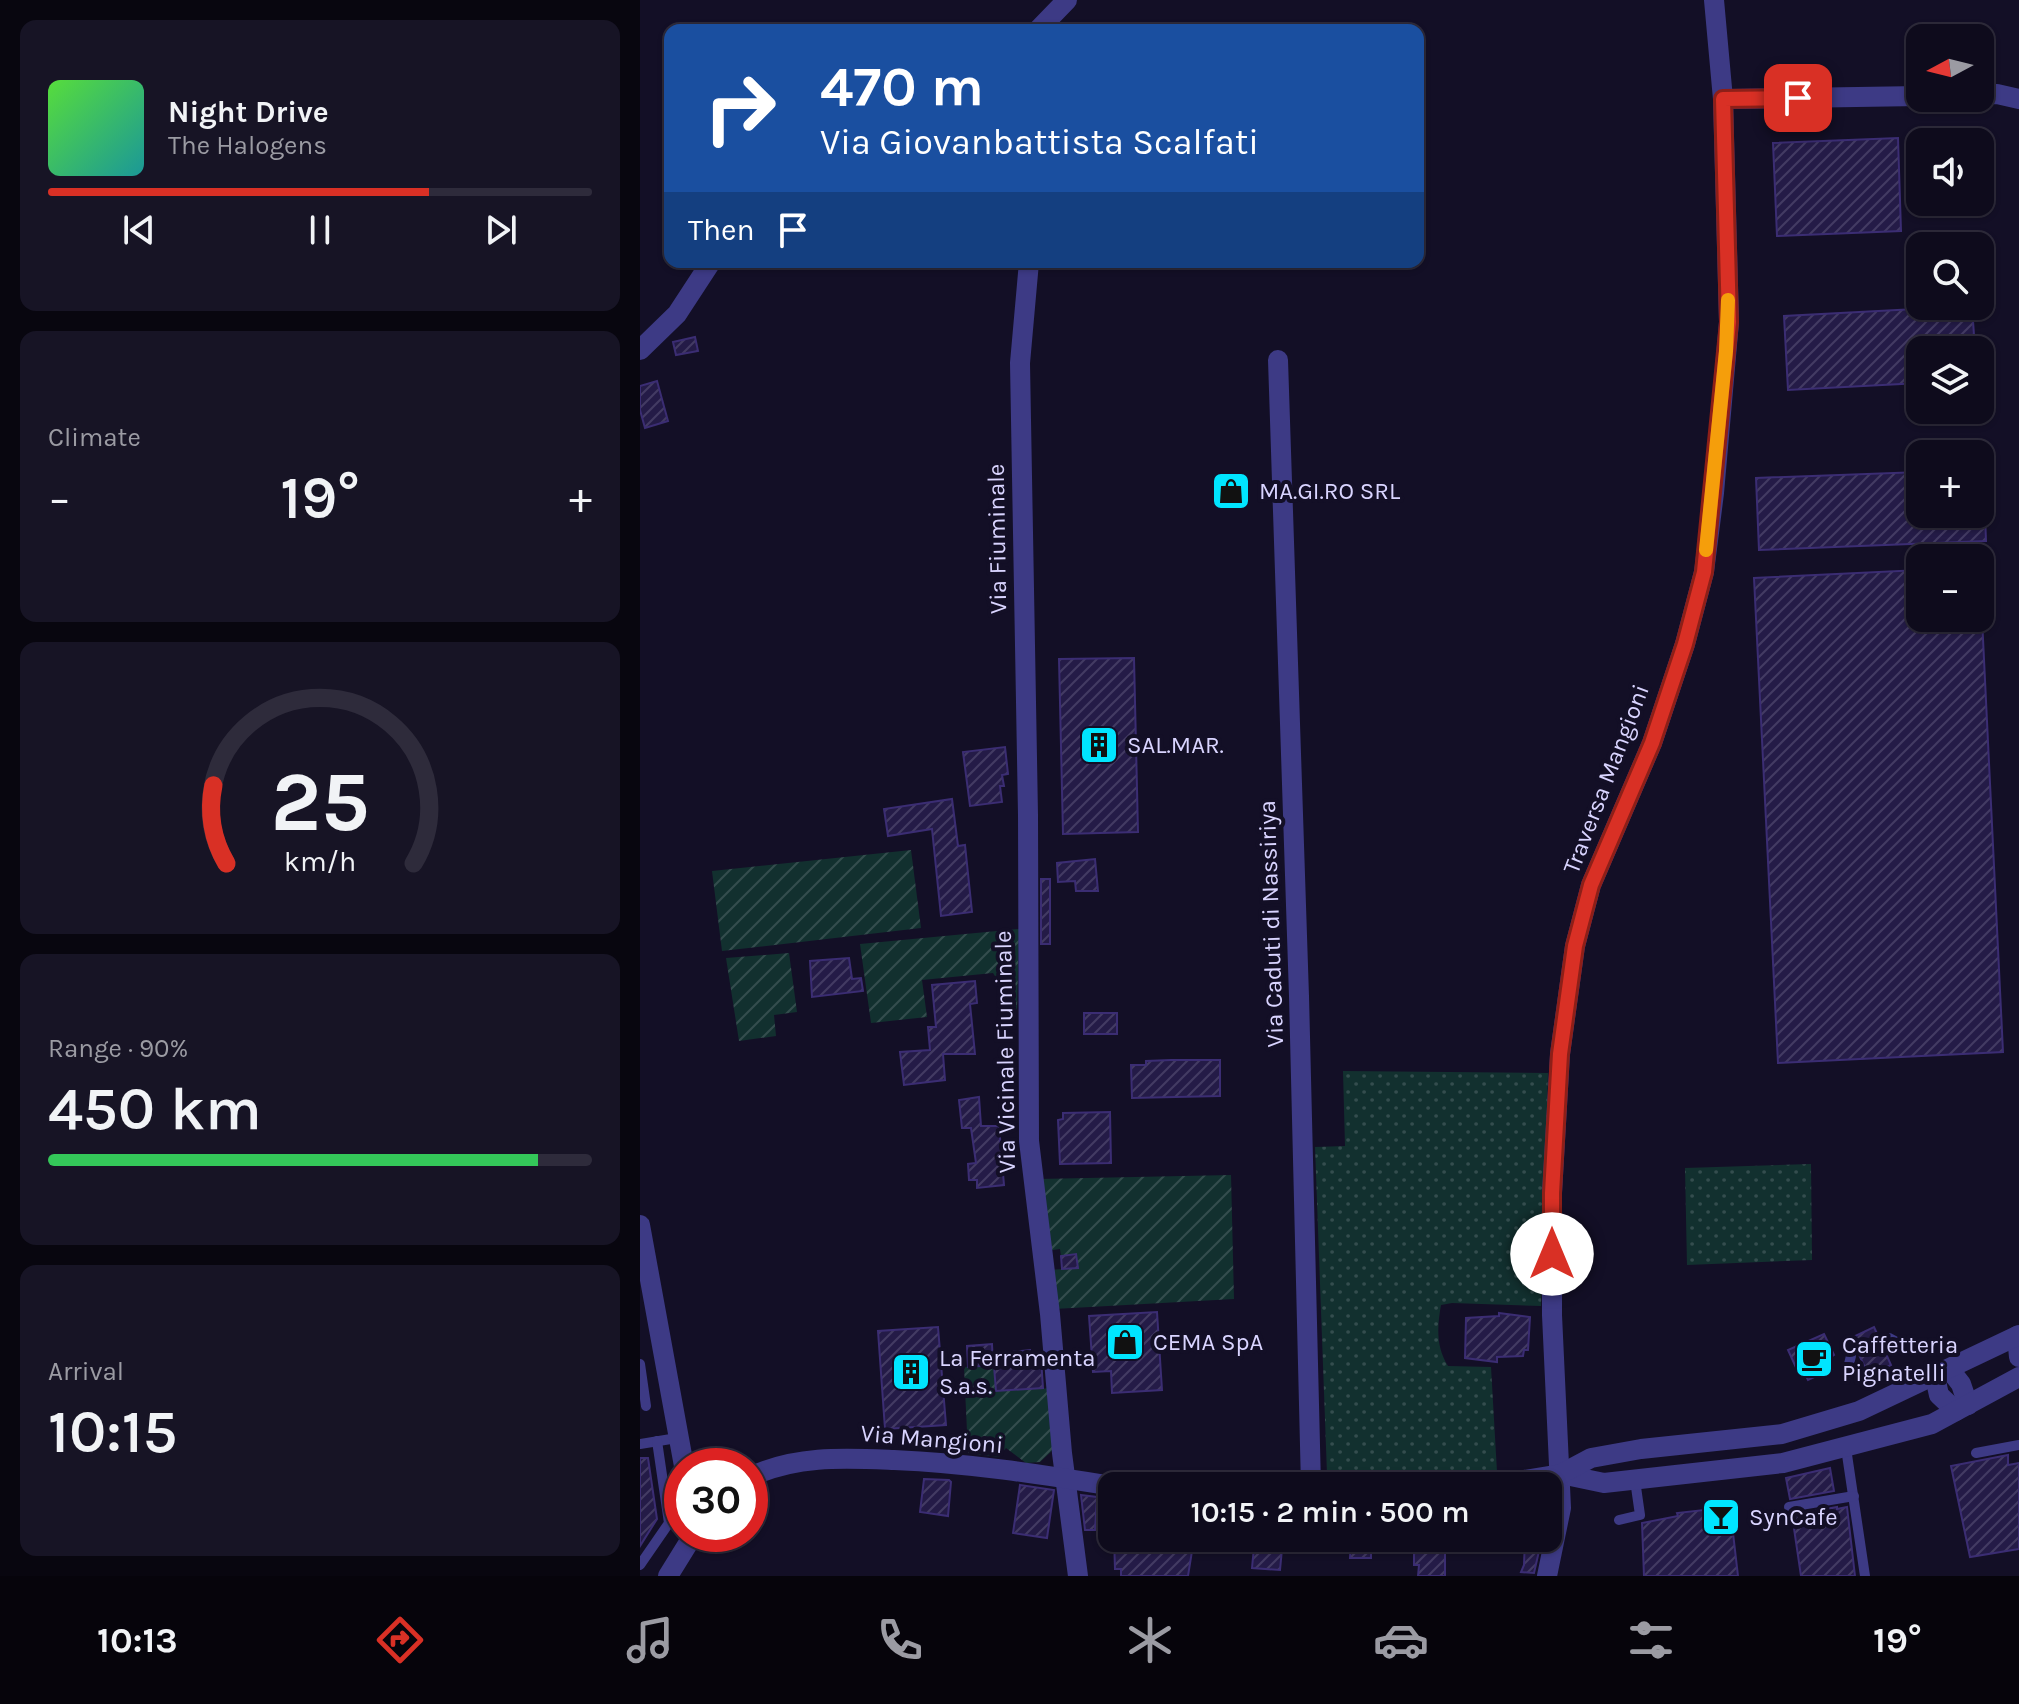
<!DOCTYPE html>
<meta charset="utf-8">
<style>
body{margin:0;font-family:Karla,sans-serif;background:#171425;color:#f1f3f6;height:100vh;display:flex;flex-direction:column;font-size:30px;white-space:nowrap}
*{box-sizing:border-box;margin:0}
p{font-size:26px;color:#9b9ba3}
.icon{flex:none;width:44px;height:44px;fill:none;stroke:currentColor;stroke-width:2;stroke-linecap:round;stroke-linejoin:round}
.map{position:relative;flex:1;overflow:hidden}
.panel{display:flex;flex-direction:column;gap:20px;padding:20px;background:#08060f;width:640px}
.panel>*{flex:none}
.guide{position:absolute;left:24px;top:24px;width:760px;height:244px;border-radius:16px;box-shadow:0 2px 6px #0004,0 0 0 2px #2e2b3b;background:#1a4fa0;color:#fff;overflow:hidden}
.needle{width:52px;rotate:263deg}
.fabs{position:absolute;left:1266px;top:24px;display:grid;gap:16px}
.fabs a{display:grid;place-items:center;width:88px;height:88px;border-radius:16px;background:#0e0b1c;box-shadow:0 2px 6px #0004,0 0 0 2px #2e2b3b;font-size:40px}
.speed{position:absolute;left:24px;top:1448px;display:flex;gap:16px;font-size:40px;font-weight:700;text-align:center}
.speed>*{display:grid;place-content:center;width:104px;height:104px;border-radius:50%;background:#0e0b1c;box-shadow:0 2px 6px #0004,0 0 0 2px #2e2b3b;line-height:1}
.speed .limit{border:12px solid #d22;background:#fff;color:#111}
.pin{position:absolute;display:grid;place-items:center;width:68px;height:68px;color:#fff;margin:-34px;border-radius:16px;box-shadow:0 4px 12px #0006}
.me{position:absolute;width:88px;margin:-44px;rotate:0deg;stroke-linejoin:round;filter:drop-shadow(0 0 6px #0008)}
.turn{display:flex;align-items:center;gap:28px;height:168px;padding:0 24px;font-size:36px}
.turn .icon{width:104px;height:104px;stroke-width:2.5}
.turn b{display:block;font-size:56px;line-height:68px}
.then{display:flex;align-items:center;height:76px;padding:0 24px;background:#0003;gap:16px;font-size:30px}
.big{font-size:60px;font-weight:600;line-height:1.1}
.panel .card{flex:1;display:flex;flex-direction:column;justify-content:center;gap:12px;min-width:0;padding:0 28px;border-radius:16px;background:#171425}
.panel .dial{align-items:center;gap:0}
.dial svg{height:208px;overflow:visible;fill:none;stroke:#2e2b3b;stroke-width:7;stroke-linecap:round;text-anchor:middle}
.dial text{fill:#f1f3f6;stroke:none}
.song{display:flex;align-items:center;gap:24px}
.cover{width:96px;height:96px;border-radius:12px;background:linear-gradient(135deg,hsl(110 70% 55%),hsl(180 70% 35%))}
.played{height:8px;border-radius:4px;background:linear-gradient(90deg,#d93025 70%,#2e2b3b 70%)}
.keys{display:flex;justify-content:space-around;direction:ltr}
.heat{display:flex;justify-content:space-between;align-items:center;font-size:44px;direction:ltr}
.charge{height:12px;border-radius:6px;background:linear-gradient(90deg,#34c759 90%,#2e2b3b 0)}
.trip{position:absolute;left:458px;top:1472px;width:464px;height:80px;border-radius:16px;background:#0e0b1c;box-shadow:0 2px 6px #0004,0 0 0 2px #2e2b3b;font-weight:600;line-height:80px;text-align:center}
.menu{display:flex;height:128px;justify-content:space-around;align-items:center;background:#06040b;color:#9b9ba3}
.menu .icon{width:56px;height:56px}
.menu .on{color:#d93025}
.menu b{font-size:36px;color:#f1f3f6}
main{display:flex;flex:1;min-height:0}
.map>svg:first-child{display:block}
.grass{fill:url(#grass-dots)}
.garden{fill:url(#garden-furrows)}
.building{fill:url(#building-hatch);stroke:#3b2d73;stroke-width:2}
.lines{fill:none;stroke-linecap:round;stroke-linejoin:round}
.service{stroke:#3d3a85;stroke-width:10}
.minor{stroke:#3d3a85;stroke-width:20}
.tertiary{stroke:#3d3a85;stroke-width:20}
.route-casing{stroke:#8d1f18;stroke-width:20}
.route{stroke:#d93025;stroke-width:14}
.slow{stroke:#f59e0b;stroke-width:14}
.labels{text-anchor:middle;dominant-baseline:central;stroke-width:8;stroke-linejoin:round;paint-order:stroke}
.poi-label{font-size:24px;fill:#d9d4ff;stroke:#130f26;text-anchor:start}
.street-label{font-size:24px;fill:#d9d4ff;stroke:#130f26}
</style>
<main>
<section class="panel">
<div class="card">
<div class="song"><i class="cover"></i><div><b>Night Drive</b><p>The Halogens</p></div></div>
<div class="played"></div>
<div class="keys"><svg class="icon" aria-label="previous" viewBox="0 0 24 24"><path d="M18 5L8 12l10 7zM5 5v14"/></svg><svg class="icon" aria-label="pause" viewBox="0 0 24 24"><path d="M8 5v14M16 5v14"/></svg><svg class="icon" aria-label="next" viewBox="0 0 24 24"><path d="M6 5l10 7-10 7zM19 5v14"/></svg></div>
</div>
<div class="card"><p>Climate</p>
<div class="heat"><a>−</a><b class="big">19°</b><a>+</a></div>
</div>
<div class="card dial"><svg viewBox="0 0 100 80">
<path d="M14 69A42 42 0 1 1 86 69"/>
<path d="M14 69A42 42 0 0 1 9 39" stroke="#d93025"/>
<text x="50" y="56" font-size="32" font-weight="700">25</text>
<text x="50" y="72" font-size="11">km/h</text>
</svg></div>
<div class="card"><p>Range · 90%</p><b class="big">450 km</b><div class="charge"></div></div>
<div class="card"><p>Arrival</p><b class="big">10:15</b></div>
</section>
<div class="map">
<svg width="1379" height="1576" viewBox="0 0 1379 1576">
<defs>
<pattern id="grass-dots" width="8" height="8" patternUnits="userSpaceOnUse" patternTransform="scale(2)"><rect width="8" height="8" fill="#12302f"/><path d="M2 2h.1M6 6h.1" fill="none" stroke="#344d4e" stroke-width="1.8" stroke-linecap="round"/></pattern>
<pattern id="garden-furrows" width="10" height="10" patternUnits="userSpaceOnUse" patternTransform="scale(2)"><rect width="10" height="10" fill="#12302f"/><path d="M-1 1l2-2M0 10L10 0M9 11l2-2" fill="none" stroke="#344d4e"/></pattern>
<pattern id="building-hatch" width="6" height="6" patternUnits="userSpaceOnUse" patternTransform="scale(2)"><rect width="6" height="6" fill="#241b47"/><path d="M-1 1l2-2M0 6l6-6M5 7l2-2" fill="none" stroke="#433b63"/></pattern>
</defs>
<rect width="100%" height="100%" fill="#130f26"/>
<!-- grass -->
<g class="grass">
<path d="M703 1071 908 1073 901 1306 812 1303 801 1305C797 1327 796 1347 808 1366L851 1367 857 1472 687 1474 675 1147 705 1146Z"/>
<polygon points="1171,1164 1172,1260 1047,1265 1045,1168"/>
</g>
<!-- garden -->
<g class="garden">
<polygon points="271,850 281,928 82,951 72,871"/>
<polygon points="379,929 377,1010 353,973 282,980 287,1017 231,1023 220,944"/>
<polygon points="149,953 157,1012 134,1015 136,1036 99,1041 86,958"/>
<polygon points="591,1175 594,1299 414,1309 409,1270 437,1268 436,1255 421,1256 420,1249 406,1251 399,1179"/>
<polygon points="353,1365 357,1391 413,1388 416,1447 400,1462 386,1463 366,1448 359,1457 328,1453 324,1367"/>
</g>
<!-- building -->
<g class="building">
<polygon points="1258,138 1261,231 1137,236 1133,143"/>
<polygon points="1332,306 1335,350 1280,350 1280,383 1148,390 1144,316"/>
<polygon points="55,337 58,351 36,355 33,342"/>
<polygon points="17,381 28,421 5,428 0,410 0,386"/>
<polygon points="1280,472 1280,514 1345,514 1346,541 1119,550 1116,478"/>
<polygon points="1280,570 1280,618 1342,618 1363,1052 1138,1063 1114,578"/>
<polygon points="494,658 498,832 423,834 419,659"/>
<polygon points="365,747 368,774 362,775 364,786 360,786 362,802 330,806 323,752"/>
<polygon points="312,799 318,846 325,845 332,912 301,916 292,829 248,836 244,809"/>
<polygon points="455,859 458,891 436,891 435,881 418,882 417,863"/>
<rect x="401" y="879" width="9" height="65"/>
<polygon points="209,958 212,979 221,978 223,991 172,997 170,961"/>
<polygon points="335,981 337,1003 330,1004 335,1054 303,1054 305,1080 264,1085 260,1052 290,1050 288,1027 296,1027 292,985"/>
<rect x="444" y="1013" width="33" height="21"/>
<polygon points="531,1060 580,1060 580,1096 492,1098 491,1065 506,1065 506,1061"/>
<polygon points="339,1097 341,1126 359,1126 364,1185 337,1188 337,1180 329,1180 328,1164 336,1163 331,1128 322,1128 319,1100"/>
<polygon points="470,1112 471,1163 420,1164 418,1120 423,1119 423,1113"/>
<polygon points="436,1254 438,1268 422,1269 421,1256"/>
<polygon points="517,1312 522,1390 472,1393 471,1371 453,1372 449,1316"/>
<polygon points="859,1313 890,1317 888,1350 884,1350 883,1356 857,1357 857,1362 825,1358 826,1318 859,1316"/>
<polygon points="298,1327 306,1425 245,1429 238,1331"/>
<polygon points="1234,1327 1251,1365 1229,1376 1211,1338"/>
<polygon points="1184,1334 1194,1355 1188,1359 1192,1369 1168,1380 1163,1370 1158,1372 1148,1350"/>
<polygon points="352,1344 353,1365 328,1367 327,1346"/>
<polygon points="390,1350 390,1359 401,1358 403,1388 356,1391 353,1354"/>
<polygon points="1368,1455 1368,1465 1379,1463 1379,1549 1330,1557 1311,1466"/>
<polygon points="0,1458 8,1458 17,1519 0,1546"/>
<polygon points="1190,1468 1194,1491 1150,1499 1146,1478"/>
<polygon points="284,1479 309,1480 311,1482 308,1516 280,1512"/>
<polygon points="380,1485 414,1490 407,1538 373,1533"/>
<polygon points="441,1495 457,1497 455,1530 445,1530"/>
<polygon points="1090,1507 1098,1576 1004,1576 1002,1523 1038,1516 1037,1513"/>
<polygon points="1197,1507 1197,1509 1207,1507 1215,1576 1161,1576 1152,1515"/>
<polygon points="474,1538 496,1538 496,1545 537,1546 537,1538 584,1538 583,1552 552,1551 548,1576 481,1576 481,1569 475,1569"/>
<polygon points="711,1538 731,1538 731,1558 710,1558"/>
<polygon points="774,1538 805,1538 805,1576 778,1576 779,1565 774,1565"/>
<polygon points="885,1538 902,1538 894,1573 881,1572 884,1565"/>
<polygon points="614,1547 642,1549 640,1570 612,1568"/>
</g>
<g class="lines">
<!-- service -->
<g class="service">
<polyline points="1249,1338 1264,1346"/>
<polyline points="0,1364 6,1406"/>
<polyline points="1206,1376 1211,1356"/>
<polyline points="0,1444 37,1438"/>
<polyline points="1206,1448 1225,1576"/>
<polyline points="1336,1453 1379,1445"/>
<polyline points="26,1500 42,1497"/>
<polyline points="1149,1507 1214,1496"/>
<polyline points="979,1520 1000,1515 995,1480"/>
<polyline points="0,1565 29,1523 17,1441"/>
</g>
<!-- minor -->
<g class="minor">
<polyline points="398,30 427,0"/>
<polyline points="1340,95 1357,94 1379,99"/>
<polyline points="1083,99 1280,96"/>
<polyline points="389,262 380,363 388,815 389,1141 410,1314 422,1453 438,1576"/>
<polyline points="0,350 37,314 71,262"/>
<polyline points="638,360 659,996 671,1486"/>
<polyline points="0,1225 44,1466"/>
<polyline points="907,1576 921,1508 912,1315 912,1193 920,1054 935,946 951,885 1012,743 1045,644 1064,572 1074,493 1089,322 1083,99 1074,0"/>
</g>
<!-- tertiary -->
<g class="tertiary">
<polyline points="1377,1336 1379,1357"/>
<polyline points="1310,1370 1321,1384 1328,1405"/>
<polyline points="1295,1377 1299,1395 1316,1411"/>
<polyline points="921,1474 964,1483 1143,1463 1292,1424 1379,1377"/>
<path d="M110 1477C156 1455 205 1458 254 1460 327 1463 400 1474 472 1486"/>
<polyline points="728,1486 872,1482 921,1474 951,1458 1001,1449 1142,1434 1219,1411 1379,1335"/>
<polyline points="28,1576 54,1534"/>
</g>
</g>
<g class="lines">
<!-- route casing -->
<g class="route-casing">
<polyline id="route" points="912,1254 912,1193 920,1054 935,946 951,885 1012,743 1045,644 1064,572 1089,322 1083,99 1158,98"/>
</g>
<!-- route -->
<use href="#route" class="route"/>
<!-- slow -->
<polyline class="slow" points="1066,550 1086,351 1088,300"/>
</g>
<!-- icons -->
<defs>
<g id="shop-square" transform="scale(2)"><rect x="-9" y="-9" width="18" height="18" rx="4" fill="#00e5ff" stroke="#130f26"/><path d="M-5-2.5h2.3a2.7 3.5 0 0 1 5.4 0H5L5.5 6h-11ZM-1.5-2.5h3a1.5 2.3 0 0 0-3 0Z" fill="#111"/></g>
<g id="building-square" transform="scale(2)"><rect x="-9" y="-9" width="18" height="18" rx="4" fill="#00e5ff" stroke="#130f26"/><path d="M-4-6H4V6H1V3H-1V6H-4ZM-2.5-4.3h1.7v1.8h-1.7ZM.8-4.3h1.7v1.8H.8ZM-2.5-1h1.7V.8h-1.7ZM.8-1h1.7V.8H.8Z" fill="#111"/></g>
<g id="cafe-square" transform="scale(2)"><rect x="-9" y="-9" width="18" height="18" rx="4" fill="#00e5ff" stroke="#130f26"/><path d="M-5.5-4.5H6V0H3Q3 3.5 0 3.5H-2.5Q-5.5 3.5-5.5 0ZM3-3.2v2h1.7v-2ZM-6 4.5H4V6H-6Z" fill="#111"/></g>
<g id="bar-square" transform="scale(2)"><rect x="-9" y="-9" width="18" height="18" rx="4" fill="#00e5ff" stroke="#130f26"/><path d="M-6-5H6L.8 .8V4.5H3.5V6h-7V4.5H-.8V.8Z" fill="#111"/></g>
</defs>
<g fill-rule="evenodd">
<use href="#shop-square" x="591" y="491"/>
<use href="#building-square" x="459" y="745"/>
<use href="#shop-square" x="485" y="1342"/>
<use href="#cafe-square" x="1174" y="1359"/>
<use href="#building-square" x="271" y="1372"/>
<use href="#bar-square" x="1081" y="1517"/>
</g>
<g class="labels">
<!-- poi labels -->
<g class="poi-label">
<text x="619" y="491">MA.GI.RO SRL</text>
<text x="487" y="745">SAL.MAR.</text>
<text x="513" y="1342">CEMA SpA</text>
<text x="1202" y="1345">Caffetteria<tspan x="1202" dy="28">Pignatelli</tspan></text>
<text x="299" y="1358">La Ferramenta<tspan x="299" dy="28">S.a.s.</tspan></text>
<text x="1109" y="1517">SynCafe</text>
</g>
<!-- street labels -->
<g class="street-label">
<text transform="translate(357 539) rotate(-91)">Via Fiuminale</text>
<text transform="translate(966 779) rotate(-69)">Traversa Mangioni</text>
<text transform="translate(631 924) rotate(-92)">Via Caduti di Nassiriya</text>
<text transform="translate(365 1052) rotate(-91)">Via Vicinale Fiuminale</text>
<text transform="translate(292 1439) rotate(5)">Via Mangioni</text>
</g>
</g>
</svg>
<div class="fabs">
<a><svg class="needle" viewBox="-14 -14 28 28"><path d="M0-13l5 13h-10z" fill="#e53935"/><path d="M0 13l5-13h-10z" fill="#9b9ba3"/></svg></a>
<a><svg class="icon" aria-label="sound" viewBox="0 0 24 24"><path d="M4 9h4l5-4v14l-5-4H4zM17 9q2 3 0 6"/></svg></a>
<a><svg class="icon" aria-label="search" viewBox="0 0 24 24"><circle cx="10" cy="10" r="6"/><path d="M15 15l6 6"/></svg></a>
<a><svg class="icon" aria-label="layers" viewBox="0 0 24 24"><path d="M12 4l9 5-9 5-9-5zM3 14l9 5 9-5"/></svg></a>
<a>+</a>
<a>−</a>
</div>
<div class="speed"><div class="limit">30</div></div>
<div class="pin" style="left:1158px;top:98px;background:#d93025"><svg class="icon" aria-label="arrive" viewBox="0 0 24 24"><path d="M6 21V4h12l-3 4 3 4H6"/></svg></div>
<svg class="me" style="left:912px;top:1254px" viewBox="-20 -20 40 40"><circle r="19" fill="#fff"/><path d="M0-13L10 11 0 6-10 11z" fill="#d93025"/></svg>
<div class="trip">10:15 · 2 min · 500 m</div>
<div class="guide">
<div class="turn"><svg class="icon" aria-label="right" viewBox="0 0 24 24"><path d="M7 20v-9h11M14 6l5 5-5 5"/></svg><div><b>470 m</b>Via Giovanbattista Scalfati</div></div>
<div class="then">Then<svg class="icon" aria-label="arrive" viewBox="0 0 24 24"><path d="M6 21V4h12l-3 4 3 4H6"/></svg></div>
</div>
</div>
</main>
<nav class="menu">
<b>10:13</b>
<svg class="icon on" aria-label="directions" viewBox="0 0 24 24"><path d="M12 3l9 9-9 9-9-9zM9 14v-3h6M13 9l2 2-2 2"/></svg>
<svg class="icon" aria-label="music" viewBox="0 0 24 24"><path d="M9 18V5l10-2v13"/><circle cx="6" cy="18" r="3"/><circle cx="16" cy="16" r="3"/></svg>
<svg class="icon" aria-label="phone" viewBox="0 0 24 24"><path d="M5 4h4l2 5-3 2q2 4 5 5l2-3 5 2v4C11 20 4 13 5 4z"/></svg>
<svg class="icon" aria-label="climate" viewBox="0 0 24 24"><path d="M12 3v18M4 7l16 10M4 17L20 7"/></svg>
<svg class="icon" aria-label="car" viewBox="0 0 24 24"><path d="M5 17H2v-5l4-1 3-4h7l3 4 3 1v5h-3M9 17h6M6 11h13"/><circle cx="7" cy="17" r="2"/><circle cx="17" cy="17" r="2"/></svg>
<svg class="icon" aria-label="filters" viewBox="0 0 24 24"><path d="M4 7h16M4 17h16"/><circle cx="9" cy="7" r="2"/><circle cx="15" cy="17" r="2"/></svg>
<b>19°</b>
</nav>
